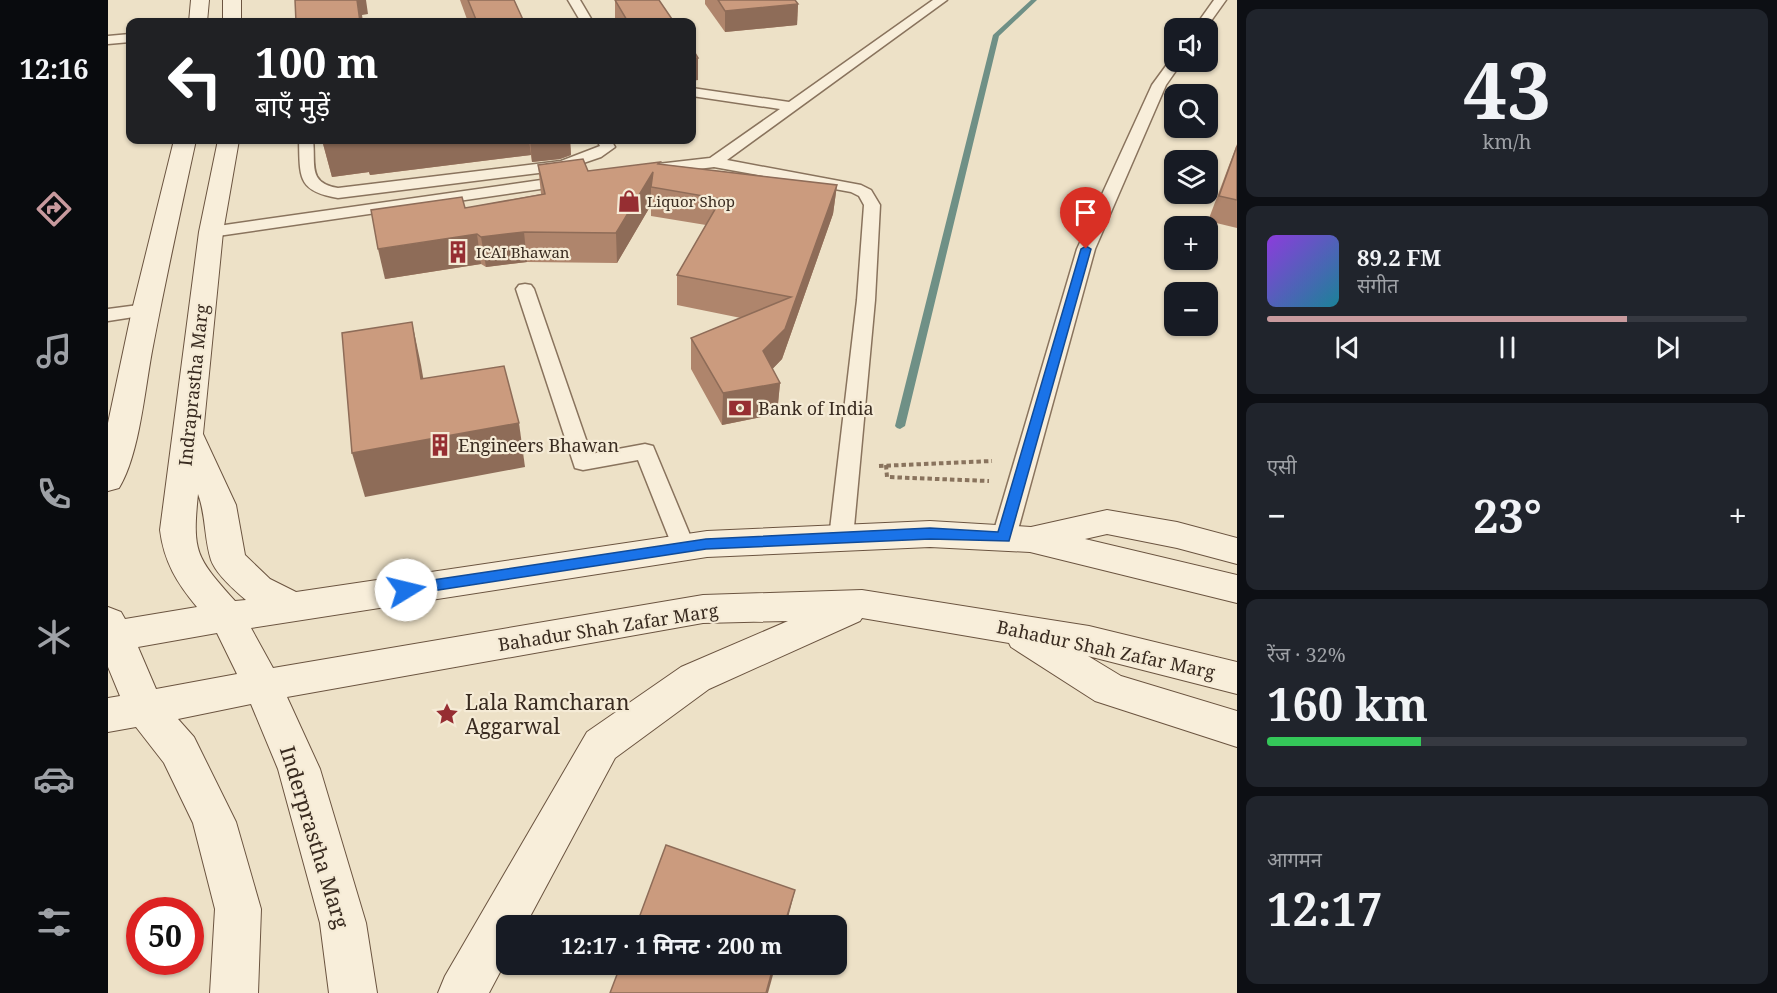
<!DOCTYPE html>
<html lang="hi">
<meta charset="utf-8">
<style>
body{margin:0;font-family:"Noto Serif","Noto Sans Devanagari",serif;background:#20242c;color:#f1f3f6;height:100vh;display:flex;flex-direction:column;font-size:22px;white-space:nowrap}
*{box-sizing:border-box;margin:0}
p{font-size:20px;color:#9ea1a6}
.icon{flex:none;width:33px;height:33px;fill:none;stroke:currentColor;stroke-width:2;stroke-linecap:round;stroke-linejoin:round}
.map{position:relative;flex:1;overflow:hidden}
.details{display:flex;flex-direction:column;gap:9px;padding:9px;background:#0d0f14;width:540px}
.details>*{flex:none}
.guide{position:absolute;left:18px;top:18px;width:570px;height:126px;border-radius:12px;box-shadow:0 2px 4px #0004;background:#202124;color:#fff;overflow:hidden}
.controls{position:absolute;left:1056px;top:18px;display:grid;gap:12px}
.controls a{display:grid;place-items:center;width:54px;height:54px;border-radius:12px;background:#171b24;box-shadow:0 2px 4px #0004;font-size:30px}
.speed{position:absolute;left:18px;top:897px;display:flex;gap:12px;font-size:30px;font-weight:700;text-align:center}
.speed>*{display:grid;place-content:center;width:78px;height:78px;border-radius:50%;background:#171b24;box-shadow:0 2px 4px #0004;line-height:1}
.speed .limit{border:9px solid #d22;background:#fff;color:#111}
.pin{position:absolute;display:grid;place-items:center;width:51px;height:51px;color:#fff;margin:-62px -26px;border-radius:50% 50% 50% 0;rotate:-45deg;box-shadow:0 0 6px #0007}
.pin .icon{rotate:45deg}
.me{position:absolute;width:66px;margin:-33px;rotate:81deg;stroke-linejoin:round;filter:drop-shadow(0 0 4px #0008)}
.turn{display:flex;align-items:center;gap:21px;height:126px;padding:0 30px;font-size:27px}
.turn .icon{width:78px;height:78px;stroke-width:2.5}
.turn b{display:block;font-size:42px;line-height:51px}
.big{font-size:45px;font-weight:700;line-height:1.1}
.details .tile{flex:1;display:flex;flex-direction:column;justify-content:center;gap:9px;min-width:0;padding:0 21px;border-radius:12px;background:#20242c}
.details .dial{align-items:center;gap:0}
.dial b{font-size:78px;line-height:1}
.song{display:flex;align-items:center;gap:18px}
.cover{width:72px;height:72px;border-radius:9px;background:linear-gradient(135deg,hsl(270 70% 55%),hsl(190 70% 35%))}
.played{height:6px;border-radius:3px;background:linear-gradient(90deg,#c89a9e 75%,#363941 75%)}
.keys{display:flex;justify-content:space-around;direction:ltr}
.heat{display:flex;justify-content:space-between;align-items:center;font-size:33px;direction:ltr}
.charge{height:9px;border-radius:4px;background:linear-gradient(90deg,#34c759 32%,#363941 0)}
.trip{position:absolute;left:388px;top:915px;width:351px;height:60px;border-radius:12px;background:#171b24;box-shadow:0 2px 4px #0004;font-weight:700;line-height:60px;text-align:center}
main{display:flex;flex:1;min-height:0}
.menu{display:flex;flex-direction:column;width:108px;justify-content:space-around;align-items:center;background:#090b0e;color:#9ea1a6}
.menu .icon{width:42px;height:42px}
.menu .current{color:#c89a9e}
.menu b{font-size:27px;color:#f1f3f6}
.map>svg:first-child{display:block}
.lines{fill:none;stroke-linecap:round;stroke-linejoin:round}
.stream{fill:#6f9086;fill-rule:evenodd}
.service-casing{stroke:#89735d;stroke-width:3}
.secondary-casing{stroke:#6b5440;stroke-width:2}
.path{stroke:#89735d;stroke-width:4;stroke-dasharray:4.5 3;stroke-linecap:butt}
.service{fill:#f8eeda;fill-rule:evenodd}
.secondary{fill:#f8eeda;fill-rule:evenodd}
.wall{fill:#af856c}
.shaded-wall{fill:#8e6c58}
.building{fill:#cb9b7e;stroke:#8e6c58;stroke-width:1.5}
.route{fill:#1a73e8;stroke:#114b97;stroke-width:1.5}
.labels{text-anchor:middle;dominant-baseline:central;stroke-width:4.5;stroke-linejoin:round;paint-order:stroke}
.far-poi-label{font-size:15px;fill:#392b20;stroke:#f5ebd6;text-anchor:start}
.street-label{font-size:18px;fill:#392b20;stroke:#f5ebd6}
.poi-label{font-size:18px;fill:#392b20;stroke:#f5ebd6;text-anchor:start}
.near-poi-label{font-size:21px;fill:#392b20;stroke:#f5ebd6;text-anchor:start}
.near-street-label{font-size:21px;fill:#392b20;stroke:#f5ebd6}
</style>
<main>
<nav class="menu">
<b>12:16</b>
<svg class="icon current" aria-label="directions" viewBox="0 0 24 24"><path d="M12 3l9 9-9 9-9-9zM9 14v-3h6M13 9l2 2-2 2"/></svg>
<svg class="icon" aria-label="music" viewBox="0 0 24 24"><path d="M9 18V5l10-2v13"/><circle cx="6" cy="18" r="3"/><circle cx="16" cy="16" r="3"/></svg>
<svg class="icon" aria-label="phone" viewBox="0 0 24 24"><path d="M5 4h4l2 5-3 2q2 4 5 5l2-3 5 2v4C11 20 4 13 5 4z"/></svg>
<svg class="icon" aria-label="climate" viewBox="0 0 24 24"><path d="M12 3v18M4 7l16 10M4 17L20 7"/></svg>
<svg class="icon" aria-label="car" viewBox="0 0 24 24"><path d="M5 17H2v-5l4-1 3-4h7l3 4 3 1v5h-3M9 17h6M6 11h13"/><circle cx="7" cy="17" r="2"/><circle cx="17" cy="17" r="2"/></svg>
<svg class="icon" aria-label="filters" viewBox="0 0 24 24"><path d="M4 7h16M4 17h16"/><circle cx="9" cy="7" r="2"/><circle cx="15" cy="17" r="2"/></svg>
</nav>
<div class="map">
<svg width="1129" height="993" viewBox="0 0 1129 993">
<rect width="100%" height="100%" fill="#ede1c7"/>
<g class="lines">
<!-- stream -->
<polygon class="stream" points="923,0 929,0 891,36 797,426 792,429 789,428 787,426 885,35"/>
<!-- service casing -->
<g class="service-casing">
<g id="service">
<polygon points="460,0 472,0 485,22 473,22"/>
<polygon points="825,0 839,0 619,160 753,185 763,190 772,205 767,300 745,538 741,544 733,547 725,544 721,538 749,300 756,205 751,196 743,192 606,167 541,175 533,170 541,165 602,158 672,109 584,96 584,88 681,102"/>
<polygon points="1106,0 1118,0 1098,28 1086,28"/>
<polygon points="22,34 22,42 0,44 0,36"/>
<polygon points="1066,58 1066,62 1074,62 1058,85 987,249 908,537 904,543 896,546 888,543 884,537 969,249 1044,85 1063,59"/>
<path d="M191 140H205C208 164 199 183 230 188L453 161 492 146 489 140H503L507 147 493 157 455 170 230 198C189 191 192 177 191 140Z"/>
<polygon points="461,176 467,178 469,181 467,184 103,237 95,232 103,227"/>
<polygon points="417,284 423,285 426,289 483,454 537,444 545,446 587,547 583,553 575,556 567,553 530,460 475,470 467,468 408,289 411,285"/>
<polygon points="38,304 45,306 47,310 45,314 0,321 0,309"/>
</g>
</g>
<!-- secondary casing -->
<g class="secondary-casing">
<g id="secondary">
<polygon points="83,0 101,0 99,22 81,22"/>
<rect x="115" y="0" width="18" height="22"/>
<path d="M66 140H88C73 209 58 277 45 346 37 386 32 454 11 488L0 491V423L24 310Z"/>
<path d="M110 140H131L115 232 95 434 128 505 137 555 162 579 188 592 599 531 822 521 923 527 999 510 1069 522 1129 538V564L1069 548 999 534 977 539 1129 575V603L922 552 822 547 599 557 143 628 165 668 595 595 754 590 981 626 1129 662V694L980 656 1013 676 1129 711V747L987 701 903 647 901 643 754 618 752 621 601 689 507 758 417 926H399V959L381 993H330L337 976 479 732 573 667 680 621 595 623 179 697 212 769 258 923 269 993H221L212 923 170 769 143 704 70 719 86 737 128 822 153 909 150 993H102L107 909 85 823 56 763 28 727 0 732V698L12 696 0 667V607L13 612 17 619 89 607C69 583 56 562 52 530L91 232ZM90 494C98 515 96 538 103 560 108 574 126 590 138 600L127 601C88 557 84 553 90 494ZM109 633 129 674 48 689 30 647Z"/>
</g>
</g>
<!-- path -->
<g class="path">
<polyline points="778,465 779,477 881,481"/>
<polyline points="771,466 884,461"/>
</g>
<!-- service -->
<use href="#service" class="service"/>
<!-- secondary -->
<use href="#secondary" class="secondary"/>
</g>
<!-- wall -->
<g class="wall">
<polygon points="352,0 406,0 416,22 360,22"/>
<polygon points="507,0 566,22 508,22 507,21"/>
<polygon points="597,0 687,0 690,4 689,25 617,32 597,4"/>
<polygon points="214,140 462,140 463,155 452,159 424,162 423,155 262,175 261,172 224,177"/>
<polygon points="1129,144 1129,228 1100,221"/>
<polygon points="552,164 729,185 725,214 674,359 664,369 672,383 669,414 614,425 583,369 583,338 633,318 569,305 569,275 598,225 543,216 543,205 509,263 419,262 378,267 373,264 277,279 357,208 433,194 430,165 480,171"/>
</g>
<!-- shaded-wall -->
<g class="shaded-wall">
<polygon points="249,0 258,0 260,14 254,15 255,22 252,22"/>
<polygon points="690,4 689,25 617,32 617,11"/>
<polygon points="590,58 590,80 584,81 584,59"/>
<polygon points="214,140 421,140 423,155 262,175 261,172 224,177"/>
<polygon points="422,140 462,140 463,155 452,159 424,162"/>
<polygon points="545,172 543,187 543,205 509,263 508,233"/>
<polygon points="729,185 725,214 674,359 652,382 655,351 677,329"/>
<polygon points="416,232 419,262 378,267 373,237"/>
<polygon points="369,234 373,264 277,279 270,249"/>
<polygon points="304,322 313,365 323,423 313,379"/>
<polygon points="672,383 669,414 614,425 615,393"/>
<polygon points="411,423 417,467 257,497 244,453"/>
<polygon points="687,890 678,926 676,926"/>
<polygon points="666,964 668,964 660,993 658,993"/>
</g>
<!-- building -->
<g class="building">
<polygon points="187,0 249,0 252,22 188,22"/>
<polygon points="360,0 406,0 416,22 369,22"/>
<polygon points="507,0 551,0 566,22 520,22"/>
<polygon points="610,0 687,0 690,4 617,11"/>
<polygon points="584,48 590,58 584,59"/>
<polygon points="1129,146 1129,200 1111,196"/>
<polygon points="475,159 480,171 552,162 550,164 729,185 677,329 655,351 672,383 615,393 583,338 683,297 569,275 613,199 543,187 545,172 508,233 416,232 373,237 369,234 270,249 263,210 354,197 357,208 437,194 430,165"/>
<polygon points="304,322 313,379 396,366 411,423 244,453 234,333"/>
<polygon points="558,845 687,890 676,926 528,926"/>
<polygon points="513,964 666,964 658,993 502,993"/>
</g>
<!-- route -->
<polygon class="route" points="978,246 983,249 901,541 822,539 598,549 298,595 293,594 290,590 293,585 298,584 598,539 822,528 890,532 973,249"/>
<!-- icons -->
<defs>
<g id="shop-bare" transform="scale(1.8)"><path d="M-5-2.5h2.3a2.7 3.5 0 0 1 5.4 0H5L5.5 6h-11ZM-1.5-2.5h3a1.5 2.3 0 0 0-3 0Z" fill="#962e32" stroke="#f5ebd6" stroke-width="2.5" paint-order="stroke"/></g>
<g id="building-bare" transform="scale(1.8)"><path d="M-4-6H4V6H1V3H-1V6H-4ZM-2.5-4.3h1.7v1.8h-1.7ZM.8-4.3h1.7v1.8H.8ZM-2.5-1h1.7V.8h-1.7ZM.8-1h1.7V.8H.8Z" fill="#962e32" stroke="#f5ebd6" stroke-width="2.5" paint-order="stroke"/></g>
<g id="bank-bare" transform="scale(1.8)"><path d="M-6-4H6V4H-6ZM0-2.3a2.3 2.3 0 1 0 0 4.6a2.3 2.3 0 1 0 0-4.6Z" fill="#962e32" stroke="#f5ebd6" stroke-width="2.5" paint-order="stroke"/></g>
<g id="sight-bare" transform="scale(1.8)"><path d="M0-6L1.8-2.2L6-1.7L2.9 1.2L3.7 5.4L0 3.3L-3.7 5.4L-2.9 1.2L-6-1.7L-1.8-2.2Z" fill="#962e32" stroke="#f5ebd6" stroke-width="2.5" paint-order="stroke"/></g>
</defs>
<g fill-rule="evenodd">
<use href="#shop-bare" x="521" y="201"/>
<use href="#building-bare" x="350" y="252"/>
<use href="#bank-bare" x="632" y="408"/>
<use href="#building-bare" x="332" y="445"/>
<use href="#sight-bare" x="339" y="714"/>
</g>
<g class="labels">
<!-- far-poi labels -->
<g class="far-poi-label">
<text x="539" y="201">Liquor Shop</text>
<text x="368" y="252">ICAI Bhawan</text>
</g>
<!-- street labels -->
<g class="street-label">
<text transform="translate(85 385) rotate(-84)">Indraprastha Marg</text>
<text transform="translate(500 627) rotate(-9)">Bahadur Shah Zafar Marg</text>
<text transform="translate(998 649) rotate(12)">Bahadur Shah Zafar Marg</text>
</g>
<!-- poi labels -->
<g class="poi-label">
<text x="650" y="408">Bank of India</text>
<text x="350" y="445">Engineers Bhawan</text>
</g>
<!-- near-poi labels -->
<g class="near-poi-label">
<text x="357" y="702">Lala Ramcharan<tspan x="357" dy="24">Aggarwal</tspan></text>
</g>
<!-- near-street labels -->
<g class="near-street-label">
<text transform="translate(207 837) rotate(73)">Inderprastha Marg</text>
</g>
</g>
</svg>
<div class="controls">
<a><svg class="icon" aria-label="sound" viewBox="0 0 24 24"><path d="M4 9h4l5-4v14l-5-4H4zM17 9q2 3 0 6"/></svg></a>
<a><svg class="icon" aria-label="search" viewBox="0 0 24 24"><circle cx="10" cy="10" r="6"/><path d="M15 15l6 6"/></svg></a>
<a><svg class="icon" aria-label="layers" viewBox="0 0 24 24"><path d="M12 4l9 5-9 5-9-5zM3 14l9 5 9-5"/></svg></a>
<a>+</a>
<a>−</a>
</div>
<div class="speed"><div class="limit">50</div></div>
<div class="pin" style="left:978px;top:249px;background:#d93025"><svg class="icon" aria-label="arrive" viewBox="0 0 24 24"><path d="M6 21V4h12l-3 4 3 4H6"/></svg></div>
<svg class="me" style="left:298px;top:590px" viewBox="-20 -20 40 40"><circle r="19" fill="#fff"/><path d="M0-13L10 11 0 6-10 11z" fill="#1a73e8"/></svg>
<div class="trip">12:17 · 1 मिनट · 200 m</div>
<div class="guide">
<div class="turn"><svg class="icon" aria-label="left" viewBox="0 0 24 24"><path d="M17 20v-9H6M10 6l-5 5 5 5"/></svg><div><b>100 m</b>बाएँ मुड़ें</div></div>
</div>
</div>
<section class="details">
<div class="tile dial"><b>43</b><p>km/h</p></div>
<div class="tile">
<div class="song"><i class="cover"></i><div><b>89.2 FM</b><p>संगीत</p></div></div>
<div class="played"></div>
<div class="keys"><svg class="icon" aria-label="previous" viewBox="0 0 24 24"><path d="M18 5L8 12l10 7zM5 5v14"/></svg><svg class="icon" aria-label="pause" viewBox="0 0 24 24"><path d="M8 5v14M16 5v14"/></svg><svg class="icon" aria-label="next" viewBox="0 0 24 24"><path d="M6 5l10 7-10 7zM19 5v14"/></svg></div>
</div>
<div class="tile"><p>एसी</p>
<div class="heat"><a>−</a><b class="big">23°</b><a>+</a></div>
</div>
<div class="tile"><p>रेंज · 32%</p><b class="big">160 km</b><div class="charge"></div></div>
<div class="tile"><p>आगमन</p><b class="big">12:17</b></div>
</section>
</main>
